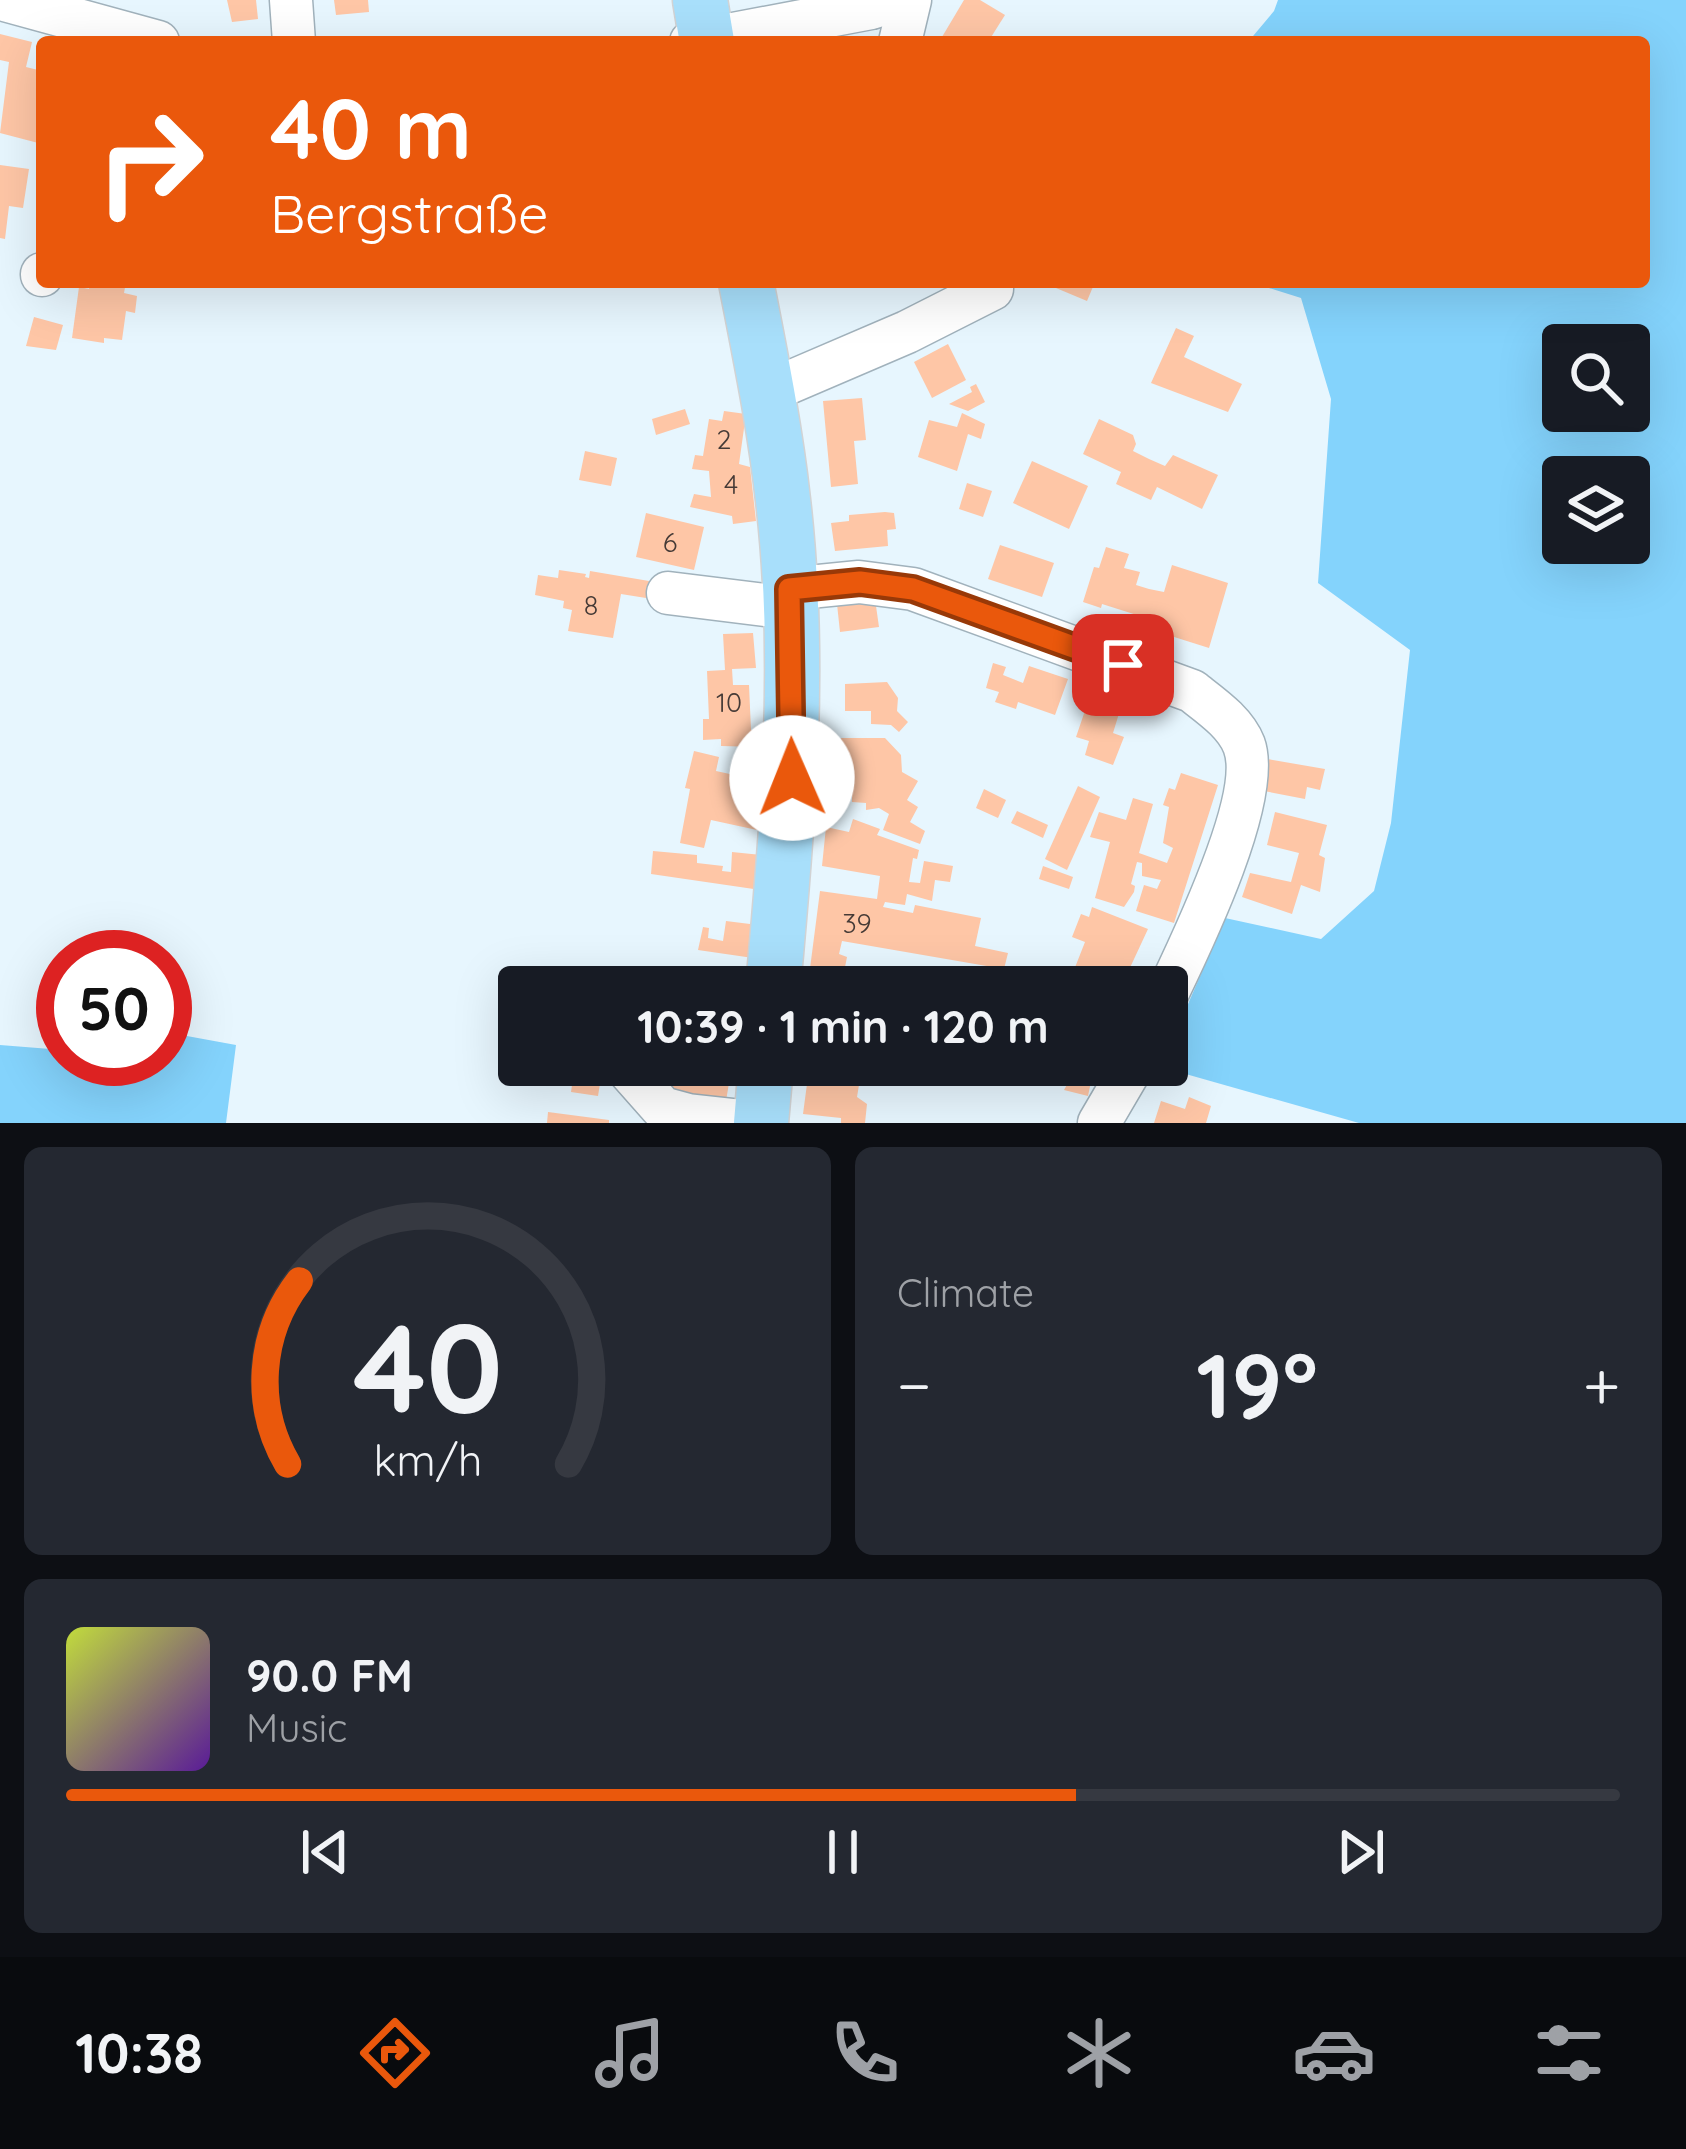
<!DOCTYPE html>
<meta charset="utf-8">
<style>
body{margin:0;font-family:Quicksand,sans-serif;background:#242831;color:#f1f3f6;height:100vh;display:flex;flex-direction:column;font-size:45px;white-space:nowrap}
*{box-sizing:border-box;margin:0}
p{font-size:39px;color:#9ea1a6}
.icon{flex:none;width:66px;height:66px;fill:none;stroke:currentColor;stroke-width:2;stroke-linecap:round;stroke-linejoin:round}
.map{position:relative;height:1123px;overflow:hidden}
.drawer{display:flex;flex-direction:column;gap:24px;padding:24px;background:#0d0f14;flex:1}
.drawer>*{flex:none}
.hud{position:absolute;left:36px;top:36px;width:1614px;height:252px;border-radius:12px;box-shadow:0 12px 48px #0002;background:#ea580c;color:#fff;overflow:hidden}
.buttons{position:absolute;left:1542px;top:324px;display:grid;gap:24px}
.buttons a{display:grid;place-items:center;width:108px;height:108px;border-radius:12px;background:#171b24;box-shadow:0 12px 48px #0002;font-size:60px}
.speed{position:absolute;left:36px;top:930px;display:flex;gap:24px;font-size:60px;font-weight:700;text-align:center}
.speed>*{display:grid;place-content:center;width:156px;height:156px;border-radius:50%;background:#171b24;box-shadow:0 12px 48px #0002;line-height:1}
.speed .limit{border:18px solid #d22;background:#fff;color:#111}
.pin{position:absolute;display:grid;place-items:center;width:102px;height:102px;color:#fff;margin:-51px;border-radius:24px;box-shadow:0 6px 18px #0006}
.me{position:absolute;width:132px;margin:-66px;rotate:359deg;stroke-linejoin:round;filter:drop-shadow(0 0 9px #0008)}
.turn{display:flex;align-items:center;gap:42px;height:252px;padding:0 36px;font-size:54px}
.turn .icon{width:156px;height:156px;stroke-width:2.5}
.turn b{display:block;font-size:84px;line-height:102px}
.big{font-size:90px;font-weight:700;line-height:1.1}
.drawer .widget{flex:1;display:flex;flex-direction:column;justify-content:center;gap:18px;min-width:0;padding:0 42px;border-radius:18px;background:#242831}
.drawer .dial{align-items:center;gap:0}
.dial svg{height:312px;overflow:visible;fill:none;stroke:#363941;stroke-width:7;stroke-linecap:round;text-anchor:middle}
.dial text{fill:#f1f3f6;stroke:none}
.song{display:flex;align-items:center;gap:36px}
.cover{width:144px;height:144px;border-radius:18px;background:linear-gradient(135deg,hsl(70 70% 55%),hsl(270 70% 35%))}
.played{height:12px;border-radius:6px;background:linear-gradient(90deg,#ea580c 65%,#363941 65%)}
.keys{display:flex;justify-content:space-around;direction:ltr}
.heat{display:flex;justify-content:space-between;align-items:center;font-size:66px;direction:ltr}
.drawer .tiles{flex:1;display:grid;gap:24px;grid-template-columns:1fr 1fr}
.widget:last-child{grid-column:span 2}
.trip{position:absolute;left:498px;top:966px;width:690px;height:120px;border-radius:12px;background:#171b24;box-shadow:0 12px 48px #0002;font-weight:700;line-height:120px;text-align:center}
.dock{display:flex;height:192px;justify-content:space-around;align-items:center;background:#090b0e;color:#9ea1a6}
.dock .icon{width:84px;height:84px}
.dock .current{color:#ea580c}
.dock b{font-size:54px;color:#f1f3f6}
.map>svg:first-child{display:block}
.green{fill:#84d3fc;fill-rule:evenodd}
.building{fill:#fec6a6}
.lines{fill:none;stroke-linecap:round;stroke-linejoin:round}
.minor-casing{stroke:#a1b2bc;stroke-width:45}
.major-casing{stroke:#d2d3d4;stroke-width:57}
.minor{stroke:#fff;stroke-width:42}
.major{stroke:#a8dffb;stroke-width:54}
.route-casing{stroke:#983908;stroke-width:30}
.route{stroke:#ea580c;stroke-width:21}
.labels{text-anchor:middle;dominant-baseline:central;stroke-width:12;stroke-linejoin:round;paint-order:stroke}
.number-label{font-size:27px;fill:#453a36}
</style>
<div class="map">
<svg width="1686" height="1123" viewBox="0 0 1686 1123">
<rect width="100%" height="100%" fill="#e7f6fe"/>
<!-- green -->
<g class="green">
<path d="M1278 0H1686V1123H1359L1161 1067 1167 1065V1053L1225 918 1321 939 1374 891 1391 823 1410 650 1318 583 1331 399 1301 298 1250 282H1644V42H1248L1274 11ZM1563 345H1629V411H1563ZM1563 477H1629V543H1563Z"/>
<polygon points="165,1032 236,1045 226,1123 0,1123 0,1045 63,1050 63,1059 165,1059"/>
</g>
<!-- building -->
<g class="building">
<polygon points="227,0 256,0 258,19 232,22"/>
<polygon points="334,0 368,0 369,12 336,15"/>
<polygon points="964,0 980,0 1005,15 988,42 939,42"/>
<polygon points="0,34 32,42 26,67 42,71 42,144 0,133 9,62 0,60"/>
<polygon points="0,165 29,169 23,208 9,206 5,239 0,238"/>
<polygon points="90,282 126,282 124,293 137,296 135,313 126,311 122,340 104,338 104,343 72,338 79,287 89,289"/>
<polygon points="1059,282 1095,282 1087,301 1056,288"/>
<polygon points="34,317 63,325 56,350 26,346"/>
<polygon points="1176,328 1194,336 1184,357 1242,384 1228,412 1151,383"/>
<polygon points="948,344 966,380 932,398 914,362"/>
<polygon points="976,384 985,402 968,411 949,404 972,392 970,387"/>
<polygon points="862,398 866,440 854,441 858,484 831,487 823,401"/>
<polygon points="685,409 690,424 656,435 652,419"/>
<polygon points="724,411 746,414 739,464 750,467 756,521 733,524 732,516 690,507 694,494 711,497 709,471 692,469 695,455 703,456 709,419 722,421"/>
<polygon points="962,413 985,424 981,439 968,434 957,471 918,457 929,420 957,427"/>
<polygon points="1099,419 1133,435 1136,444 1133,451 1149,459 1165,466 1173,455 1218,475 1202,509 1157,487 1151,500 1116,484 1121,472 1083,454"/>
<polygon points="585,451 617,458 611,486 579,480"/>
<polygon points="1032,461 1088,486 1069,529 1013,503"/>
<polygon points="967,483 992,491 983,517 959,509"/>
<polygon points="885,512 894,513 896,529 887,530 888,546 835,551 831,523 849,521 849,515"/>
<polygon points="646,513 704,527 694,570 636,557"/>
<polygon points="1000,545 1054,563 1042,597 988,579"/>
<polygon points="1106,547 1129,554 1124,568 1140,572 1136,585 1149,589 1164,592 1172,565 1228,583 1209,648 1152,630 1154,624 1140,619 1140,616 1102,604 1101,608 1083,602 1094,567 1099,568"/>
<polygon points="559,570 586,574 585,577 589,578 590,571 649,581 646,598 621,594 613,638 568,631 572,610 563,608 564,601 535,595 538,575 558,578"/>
<polygon points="875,599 879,627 840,632 837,604"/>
<polygon points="753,633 756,668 732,669 733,685 749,685 751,730 758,730 758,747 721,746 721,739 703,740 703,719 709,719 707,671 725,670 723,634"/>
<polygon points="993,663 1006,667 1003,675 1023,683 1029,666 1068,679 1055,715 1018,702 1016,709 995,702 999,692 986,688"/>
<polygon points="887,682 898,698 897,711 908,722 899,732 891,725 871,724 871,711 845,711 845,684"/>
<polygon points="1090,696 1121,707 1113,733 1124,737 1113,765 1085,755 1089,741 1076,737"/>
<polygon points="841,738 885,738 901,755 902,772 918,781 907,800 918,807 910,822 925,831 920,844 883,830 889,814 879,808 866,810 866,803 852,802 852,767 846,768 847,755 840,755"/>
<polygon points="694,751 719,757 716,771 762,781 757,830 711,820 704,848 680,843 690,789 685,788"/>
<polygon points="1267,759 1325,769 1320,790 1307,787 1305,799 1264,791"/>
<polygon points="1181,773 1218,785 1174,923 1136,911 1144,885 1157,889 1161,880 1142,876 1142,863 1137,862 1131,884 1135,886 1134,892 1124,907 1095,898 1110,842 1090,837 1099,812 1126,820 1133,798 1153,804 1139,853 1167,863 1173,848 1163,843 1169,807 1163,805 1169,788 1175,790"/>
<polygon points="1078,786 1100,797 1067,870 1045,859"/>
<polygon points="984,789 1006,800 998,818 976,808"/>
<polygon points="1017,811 1048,825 1043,838 1011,823"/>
<polygon points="1275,812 1327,825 1319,855 1325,858 1320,892 1301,885 1292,914 1242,897 1250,873 1291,882 1299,853 1267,845"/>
<polygon points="853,819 880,829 877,835 919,850 917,859 913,858 909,882 920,883 924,861 953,866 950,882 935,880 932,901 907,894 905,905 885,902 883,907 913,913 915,905 981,918 975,946 1008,953 1004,969 842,941 839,954 847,957 844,972 854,974 851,987 808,984 820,891 877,899 880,876 822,866 826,827 849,832"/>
<polygon points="653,851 697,855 697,863 723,866 722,871 731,872 732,852 770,856 768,891 651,874"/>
<polygon points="1043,866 1073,877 1069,889 1039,879"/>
<polygon points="1092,907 1148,929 1121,987 1094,979 1091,987 1065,982 1070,968 1074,970 1085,942 1072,937 1081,914 1089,917"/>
<polygon points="726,921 765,926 760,959 698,950 703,927 709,928 708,938 723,941"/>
<polygon points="575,1065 603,1065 598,1096 571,1092"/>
<polygon points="674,1065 732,1065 725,1107 668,1098 669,1072 672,1073"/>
<polygon points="800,1065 835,1065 833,1082 859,1085 857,1097 867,1104 865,1123 841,1123 841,1118 803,1114 809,1069"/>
<polygon points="1078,1065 1116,1065 1112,1074 1094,1067 1088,1096 1064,1090"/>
<polygon points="1189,1097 1211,1106 1206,1123 1154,1123 1161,1101 1185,1109"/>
<polygon points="548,1112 609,1120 609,1123 547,1123"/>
</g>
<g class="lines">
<!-- minor casing -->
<g class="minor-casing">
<g id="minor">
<polyline points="5,0 158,42"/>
<polyline points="291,0 294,42"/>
<polyline points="691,42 871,8 896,0"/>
<polyline points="900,42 910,0"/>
<polyline points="42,275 42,274"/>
<polyline points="767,392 907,332 992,289"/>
<path d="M789 589 859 582 913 589 1192 691C1211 706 1235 722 1244 745 1263 796 1191 944 1167 994"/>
<polyline points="668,593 789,608"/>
<polyline points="624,1065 662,1108 688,1115 761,1123"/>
<polyline points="1099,1123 1133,1065"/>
</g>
</g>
<!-- major casing -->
<g class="major-casing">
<g id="major">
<polyline points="700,0 707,42"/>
<path d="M746 282C760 354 775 427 783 500 802 662 788 825 773 987"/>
<polyline points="761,1123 766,1065"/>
</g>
</g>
<!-- minor -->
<use href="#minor" class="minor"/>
<!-- major -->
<use href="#major" class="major"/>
</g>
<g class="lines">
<!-- route casing -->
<g class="route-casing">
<polyline id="route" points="792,778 789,589 860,582 913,589 1123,665"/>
</g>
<!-- route -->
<use href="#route" class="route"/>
</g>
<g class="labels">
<!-- number labels -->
<g class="number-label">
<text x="724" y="439">2</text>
<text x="731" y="484">4</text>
<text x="670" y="542">6</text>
<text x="591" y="605">8</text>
<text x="729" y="702">10</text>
<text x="857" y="923">39</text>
</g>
</g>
</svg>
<div class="buttons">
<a><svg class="icon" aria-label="search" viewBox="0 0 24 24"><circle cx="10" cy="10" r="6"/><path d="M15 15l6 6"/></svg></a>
<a><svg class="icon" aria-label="layers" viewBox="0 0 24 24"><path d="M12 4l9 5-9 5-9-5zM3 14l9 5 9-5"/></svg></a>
</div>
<div class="speed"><div class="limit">50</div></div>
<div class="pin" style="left:1123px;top:665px;background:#d93025"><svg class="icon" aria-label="arrive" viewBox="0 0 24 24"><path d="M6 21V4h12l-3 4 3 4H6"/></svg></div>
<svg class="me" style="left:792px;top:778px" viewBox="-20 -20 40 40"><circle r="19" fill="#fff"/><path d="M0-13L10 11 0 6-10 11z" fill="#ea580c"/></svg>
<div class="trip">10:39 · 1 min · 120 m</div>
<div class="hud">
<div class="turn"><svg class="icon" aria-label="right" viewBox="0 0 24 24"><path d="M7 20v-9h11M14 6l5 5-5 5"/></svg><div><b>40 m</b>Bergstraße</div></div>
</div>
</div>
<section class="drawer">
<div class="tiles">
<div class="widget dial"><svg viewBox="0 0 100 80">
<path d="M14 69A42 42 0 1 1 86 69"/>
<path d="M14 69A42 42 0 0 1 17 22" stroke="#ea580c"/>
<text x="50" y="56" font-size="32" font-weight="700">40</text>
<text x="50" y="72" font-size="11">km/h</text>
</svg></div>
<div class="widget"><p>Climate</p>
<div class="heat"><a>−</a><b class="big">19°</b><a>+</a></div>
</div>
<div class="widget">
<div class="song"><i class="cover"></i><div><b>90.0 FM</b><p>Music</p></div></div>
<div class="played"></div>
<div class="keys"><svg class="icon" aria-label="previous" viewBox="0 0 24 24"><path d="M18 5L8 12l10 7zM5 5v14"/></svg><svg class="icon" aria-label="pause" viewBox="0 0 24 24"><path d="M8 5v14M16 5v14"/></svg><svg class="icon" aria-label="next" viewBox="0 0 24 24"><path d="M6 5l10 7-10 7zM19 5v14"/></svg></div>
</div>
</div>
</section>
<nav class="dock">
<b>10:38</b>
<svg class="icon current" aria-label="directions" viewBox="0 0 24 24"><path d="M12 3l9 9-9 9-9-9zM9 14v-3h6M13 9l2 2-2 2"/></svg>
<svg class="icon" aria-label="music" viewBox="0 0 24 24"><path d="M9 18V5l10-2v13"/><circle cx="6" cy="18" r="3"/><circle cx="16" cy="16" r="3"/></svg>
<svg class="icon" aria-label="phone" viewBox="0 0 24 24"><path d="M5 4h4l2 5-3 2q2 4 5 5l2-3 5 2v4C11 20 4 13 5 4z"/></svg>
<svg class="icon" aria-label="climate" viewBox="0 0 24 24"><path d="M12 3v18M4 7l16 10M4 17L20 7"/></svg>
<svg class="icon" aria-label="car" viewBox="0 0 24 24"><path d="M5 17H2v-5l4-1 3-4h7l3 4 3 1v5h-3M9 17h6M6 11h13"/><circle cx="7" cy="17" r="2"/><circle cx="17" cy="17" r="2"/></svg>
<svg class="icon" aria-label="filters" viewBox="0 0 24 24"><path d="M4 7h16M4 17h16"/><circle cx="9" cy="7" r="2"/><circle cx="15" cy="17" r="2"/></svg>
</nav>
